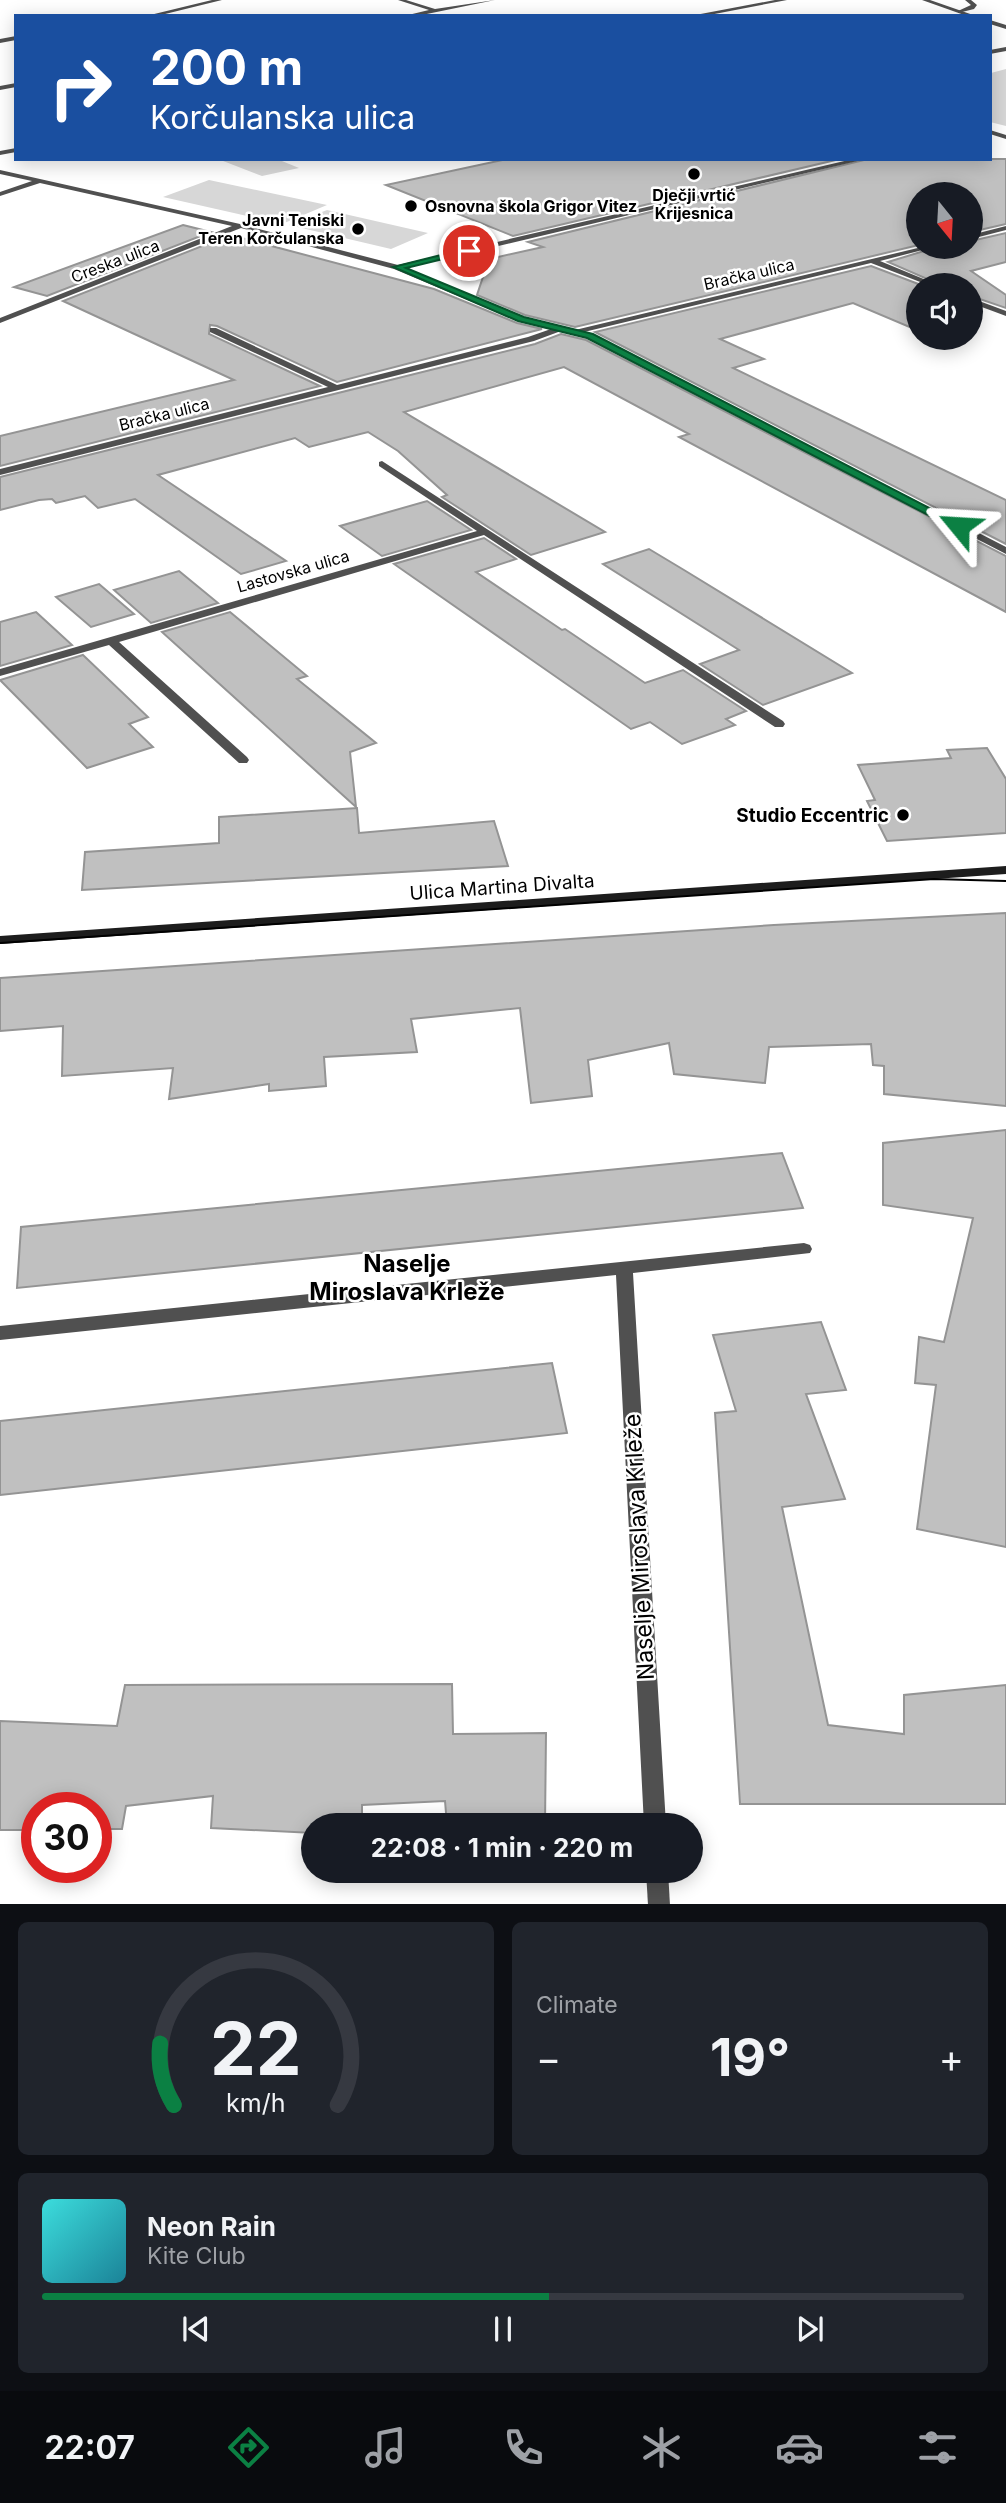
<!DOCTYPE html>
<meta charset="utf-8">
<style>
body{margin:0;font-family:Inter,sans-serif;background:#20242c;color:#f1f3f6;height:100vh;display:flex;flex-direction:column;font-size:26px;white-space:nowrap}
*{box-sizing:border-box;margin:0}
p{font-size:23px;color:#9ea1a6}
.icon{flex:none;width:38px;height:38px;fill:none;stroke:currentColor;stroke-width:2;stroke-linecap:round;stroke-linejoin:round}
.map{position:relative;height:1904px;overflow:hidden}
.panel{display:flex;flex-direction:column;gap:18px;padding:18px;background:#0d0f14;flex:1}
.panel>*{flex:none}
.guide{position:absolute;left:14px;top:14px;width:978px;height:147px;border-radius:0px;box-shadow:0 4px 18px #0003;background:#1a4fa0;color:#fff;overflow:hidden}
.needle{width:46px;rotate:162deg}
.buttons{position:absolute;left:906px;top:182px;display:grid;gap:14px}
.buttons a{display:grid;place-items:center;width:77px;height:77px;border-radius:50%;background:#171b24;box-shadow:0 4px 18px #0003;font-size:35px}
.speed{position:absolute;left:21px;top:1792px;display:flex;gap:14px;font-size:35px;font-weight:700;text-align:center}
.speed>*{display:grid;place-content:center;width:91px;height:91px;border-radius:50%;background:#171b24;box-shadow:0 4px 18px #0003;line-height:1}
.speed .limit{border:10px solid #d22;background:#fff;color:#111}
.pin{position:absolute;display:grid;place-items:center;width:60px;height:60px;color:#fff;margin:-30px;border:4px solid #fff;border-radius:50%;box-shadow:0 2px 7px #0007}
.me{position:absolute;width:77px;margin:-38px;rotate:297deg;stroke-linejoin:round;filter:drop-shadow(0 0 5px #0008)}
.turn{display:flex;align-items:center;gap:24px;height:147px;padding:0 21px;font-size:32px}
.turn .icon{width:91px;height:91px;stroke-width:2.5}
.turn b{display:block;font-size:49px;line-height:60px}
.big{font-size:52px;font-weight:700;line-height:1.1}
.panel .card{flex:1;display:flex;flex-direction:column;justify-content:center;gap:10px;min-width:0;padding:0 24px;border-radius:10px;background:#20242c}
.panel .dial{align-items:center;gap:0}
.dial svg{height:182px;overflow:visible;fill:none;stroke:#363941;stroke-width:7;stroke-linecap:round;text-anchor:middle}
.dial text{fill:#f1f3f6;stroke:none}
.song{display:flex;align-items:center;gap:21px}
.cover{width:84px;height:84px;border-radius:10px;background:linear-gradient(135deg,hsl(180 70% 55%),hsl(190 70% 35%))}
.played{height:7px;border-radius:4px;background:linear-gradient(90deg,#0b8043 55%,#363941 55%)}
.keys{display:flex;justify-content:space-around;direction:ltr}
.heat{display:flex;justify-content:space-between;align-items:center;font-size:38px;direction:ltr}
.panel .tiles{flex:1;display:grid;gap:18px;grid-template-columns:1fr 1fr}
.card:last-child{grid-column:span 2}
.trip{position:absolute;left:301px;top:1813px;width:402px;height:70px;border-radius:35px;background:#171b24;box-shadow:0 4px 18px #0003;font-weight:700;line-height:70px;text-align:center}
.dock{display:flex;height:112px;justify-content:space-around;align-items:center;background:#090b0e;color:#9ea1a6}
.dock .icon{width:49px;height:49px}
.dock .selected{color:#0b8043}
.dock b{font-size:32px;color:#f1f3f6}
.map>svg:first-child{display:block}
.green{fill:#d7d7d7}
.building{fill:#c0c0c0;stroke:#949494;stroke-width:2}
.lines{fill:none;stroke-linecap:round;stroke-linejoin:round}
.lane{fill:#505050;fill-rule:evenodd}
.street{fill:#505050;fill-rule:evenodd}
.secondary{fill:#1d1d1d;fill-rule:evenodd}
.tram{stroke:#000;stroke-width:2}
.route{fill:#0b8043;stroke:#07532c;stroke-width:2}
.poi-dot{fill:#000;stroke:#fff;stroke-width:2.5}
.labels{text-anchor:middle;dominant-baseline:central;stroke-width:5;stroke-linejoin:round;paint-order:stroke}
.far-poi-label{font-size:16px;font-weight:bold;fill:#000;stroke:#fff}
.far-street-label{font-size:16px;fill:#000;stroke:#fff}
.poi-label{font-size:19px;font-weight:bold;fill:#000;stroke:#fff;text-anchor:end}
.street-label{font-size:19px;fill:#000;stroke:#fff}
.near-street-label{font-size:23px;fill:#000;stroke:#fff}
.near-neighbourhood-label{font-size:24px;font-weight:bold;fill:#000;stroke:#fff}
</style>
<div class="map">
<svg width="1006" height="1905" viewBox="0 0 1006 1905">
<rect width="100%" height="100%" fill="#fff"/>
<!-- green -->
<g class="green">
<polygon points="1006,69 1006,126 990,122 991,73"/>
<polygon points="218,159 277,159 299,168 262,176"/>
<polygon points="209,180 327,205 282,224 163,197"/>
<polygon points="327,210 428,233 391,249 289,225"/>
</g>
<!-- building -->
<g class="building">
<polygon points="507,159 840,159 513,236 386,185"/>
<polygon points="868,159 1006,159 1006,224 971,232 971,194 919,194 919,245 575,327 525,315 477,295 489,259 543,247 528,242"/>
<polygon points="183,225 211,232 47,296 14,287"/>
<polygon points="1006,233 1006,262 971,271 1006,295 1006,308 971,296 971,285 941,285 888,262 937,247 971,247 971,241"/>
<polygon points="230,235 434,289 517,323 542,329 337,382 217,326 210,325 209,334 320,386 0,466 0,436 234,380 63,301"/>
<polygon points="871,266 921,285 919,285 919,331 853,303 720,339 764,359 733,368 1006,500 1006,544 595,332"/>
<polygon points="561,334 586,340 1006,556 1006,612 679,437 689,434 564,367 404,412 605,532 531,555 442,497 447,495 398,451 368,432 309,447 295,438 158,475 286,561 241,574 135,499 98,508 85,496 56,503 52,499 39,500 0,510 0,477 535,344"/>
<polygon points="427,501 471,530 382,556 340,526"/>
<polygon points="484,538 516,559 476,572 562,630 565,629 645,683 683,670 746,711 726,719 735,725 682,744 650,722 631,729 394,564"/>
<polygon points="649,549 684,570 852,673 763,705 700,664 739,650 603,564"/>
<polygon points="179,571 218,603 151,623 114,590"/>
<polygon points="99,584 134,614 91,627 56,597"/>
<polygon points="36,612 72,645 0,666 0,622"/>
<polygon points="230,612 307,676 297,679 376,743 350,752 356,807 162,632"/>
<polygon points="83,655 148,717 129,724 153,747 87,768 0,680"/>
<polygon points="987,748 1006,779 1006,833 887,841 867,801 875,800 858,765 951,758 947,750"/>
<polygon points="357,808 359,833 494,821 508,866 82,890 85,852 219,843 219,817"/>
<polygon points="1006,913 1006,1106 884,1094 884,1066 873,1065 871,1044 769,1047 765,1083 674,1074 669,1043 588,1060 592,1096 531,1103 520,1008 411,1019 417,1052 324,1057 326,1086 269,1091 269,1084 169,1099 173,1068 62,1076 63,1026 0,1031 0,978 774,925"/>
<polygon points="1006,1130 1006,1547 917,1529 936,1385 915,1383 919,1337 944,1342 973,1218 883,1205 883,1143"/>
<polygon points="782,1153 803,1208 17,1288 21,1227"/>
<polygon points="821,1322 846,1390 806,1394 845,1499 782,1507 828,1725 904,1734 904,1695 1006,1685 1006,1804 740,1804 715,1413 736,1411 713,1335"/>
<polygon points="552,1363 567,1433 0,1495 0,1421"/>
<polygon points="452,1684 453,1734 546,1733 545,1825 447,1825 445,1801 362,1805 362,1825 313,1825 313,1833 211,1828 213,1796 126,1806 122,1829 96,1829 96,1808 37,1808 37,1830 0,1830 0,1721 117,1726 125,1685"/>
</g>
<g class="lines">
<!-- lane -->
<polygon class="lane" points="965,0 971,0 977,5 974,9 958,13 958,11 971,5"/>
<!-- street -->
<g class="street">
<polygon points="212,0 222,0 157,16 146,16"/>
<polygon points="398,0 406,0 435,9 495,0 417,16 404,16 429,10"/>
<polygon points="775,0 787,0 704,16 690,16"/>
<polygon points="922,0 930,0 976,16 967,16"/>
<polygon points="990,20 1006,25 1006,29 990,24"/>
<polygon points="16,36 16,40 0,43 0,39"/>
<polygon points="1006,47 1006,51 990,54 990,50"/>
<polygon points="16,83 16,87 0,90 0,86"/>
<polygon points="990,130 1006,135 1006,139 990,134"/>
<polygon points="16,148 16,152 0,155 0,151"/>
<polygon points="853,159 866,159 405,268 524,317 575,330 922,247 934,247 880,261 938,285 928,285 871,263 584,332 593,334 1006,547 1006,554 587,338 561,331 534,341 0,475 0,469 328,387 210,332 210,328 216,328 337,385 528,337 551,329 518,321 394,269 241,228 0,323 0,318 232,226 40,183 0,196 0,192 32,181 0,174 0,170 240,224 398,265"/>
<polygon points="1006,226 1006,230 971,239 971,235"/>
<polygon points="971,298 1006,311 1006,316 971,303"/>
<polygon points="382,461 783,721 785,724 783,727 775,727 484,535 119,642 247,757 249,760 247,763 239,763 109,645 0,676 0,669 477,531 379,466 379,462"/>
<polygon points="804,1243 810,1245 812,1249 810,1253 633,1273 666,1825 644,1825 616,1275 0,1340 0,1326"/>
<polygon points="646,1871 668,1871 670,1905 648,1905"/>
</g>
<!-- secondary -->
<polygon class="secondary" points="1006,866 1006,874 0,944 0,936"/>
<!-- tram -->
<polyline class="tram" points="0,943 934,879 1006,881"/>
</g>
<!-- route -->
<polygon class="route" points="469,248 472,252 406,268 524,317 593,334 964,526 955,529 587,338 518,321 393,267"/>
<!-- markers -->
<g class="poi-dot">
<circle cx="694" cy="174" r="7"/>
<circle cx="411" cy="206" r="7"/>
<circle cx="358" cy="229" r="7"/>
<circle cx="903" cy="815" r="7"/>
</g>
<g class="labels">
<!-- far-poi labels -->
<g class="far-poi-label">
<text x="694" y="195">Dječji vrtić<tspan x="694" dy="18">Krijesnica</tspan></text>
<text x="425" y="206" text-anchor="start">Osnovna škola Grigor Vitez</text>
<text x="344" y="220" text-anchor="end">Javni Teniski<tspan x="344" dy="18">Teren Korčulanska</tspan></text>
</g>
<!-- far-street labels -->
<g class="far-street-label">
<text transform="translate(115 261) rotate(-21)">Creska ulica</text>
<text transform="translate(749 274) rotate(-13)">Bračka ulica</text>
<text transform="translate(164 414) rotate(-14)">Bračka ulica</text>
<text transform="translate(293 571) rotate(-16)">Lastovska ulica</text>
</g>
<!-- poi labels -->
<g class="poi-label">
<text x="889" y="815">Studio Eccentric</text>
</g>
<!-- street labels -->
<g class="street-label">
<text transform="translate(502 887) rotate(-4)">Ulica Martina Divalta</text>
</g>
<!-- near-street labels -->
<g class="near-street-label">
<text transform="translate(639 1547) rotate(-93)">Naselje Miroslava Krleže</text>
</g>
<!-- near-neighbourhood labels -->
<g class="near-neighbourhood-label">
<text x="407" y="1263">Naselje<tspan x="407" dy="28">Miroslava Krleže</tspan></text>
</g>
</g>
</svg>
<div class="buttons">
<a><svg class="needle" viewBox="-14 -14 28 28"><path d="M0-13l5 13h-10z" fill="#e53935"/><path d="M0 13l5-13h-10z" fill="#9ea1a6"/></svg></a>
<a><svg class="icon" aria-label="sound" viewBox="0 0 24 24"><path d="M4 9h4l5-4v14l-5-4H4zM17 9q2 3 0 6"/></svg></a>
</div>
<div class="speed"><div class="limit">30</div></div>
<div class="pin" style="left:469px;top:251px;background:#d93025"><svg class="icon" aria-label="arrive" viewBox="0 0 24 24"><path d="M6 21V4h12l-3 4 3 4H6"/></svg></div>
<svg class="me" style="left:959px;top:526px" viewBox="-20 -20 40 40"><path d="M0-17L14 15 0 8-14 15z" fill="#0b8043" stroke="#fff" stroke-width="4"/></svg>
<div class="trip">22:08 · 1 min · 220 m</div>
<div class="guide">
<div class="turn"><svg class="icon" aria-label="right" viewBox="0 0 24 24"><path d="M7 20v-9h11M14 6l5 5-5 5"/></svg><div><b>200 m</b>Korčulanska ulica</div></div>
</div>
</div>
<section class="panel">
<div class="tiles">
<div class="card dial"><svg viewBox="0 0 100 80">
<path d="M14 69A42 42 0 1 1 86 69"/>
<path d="M14 69A42 42 0 0 1 8 42" stroke="#0b8043"/>
<text x="50" y="56" font-size="32" font-weight="700">22</text>
<text x="50" y="72" font-size="11">km/h</text>
</svg></div>
<div class="card"><p>Climate</p>
<div class="heat"><a>−</a><b class="big">19°</b><a>+</a></div>
</div>
<div class="card">
<div class="song"><i class="cover"></i><div><b>Neon Rain</b><p>Kite Club</p></div></div>
<div class="played"></div>
<div class="keys"><svg class="icon" aria-label="previous" viewBox="0 0 24 24"><path d="M18 5L8 12l10 7zM5 5v14"/></svg><svg class="icon" aria-label="pause" viewBox="0 0 24 24"><path d="M8 5v14M16 5v14"/></svg><svg class="icon" aria-label="next" viewBox="0 0 24 24"><path d="M6 5l10 7-10 7zM19 5v14"/></svg></div>
</div>
</div>
</section>
<nav class="dock">
<b>22:07</b>
<svg class="icon selected" aria-label="directions" viewBox="0 0 24 24"><path d="M12 3l9 9-9 9-9-9zM9 14v-3h6M13 9l2 2-2 2"/></svg>
<svg class="icon" aria-label="music" viewBox="0 0 24 24"><path d="M9 18V5l10-2v13"/><circle cx="6" cy="18" r="3"/><circle cx="16" cy="16" r="3"/></svg>
<svg class="icon" aria-label="phone" viewBox="0 0 24 24"><path d="M5 4h4l2 5-3 2q2 4 5 5l2-3 5 2v4C11 20 4 13 5 4z"/></svg>
<svg class="icon" aria-label="climate" viewBox="0 0 24 24"><path d="M12 3v18M4 7l16 10M4 17L20 7"/></svg>
<svg class="icon" aria-label="car" viewBox="0 0 24 24"><path d="M5 17H2v-5l4-1 3-4h7l3 4 3 1v5h-3M9 17h6M6 11h13"/><circle cx="7" cy="17" r="2"/><circle cx="17" cy="17" r="2"/></svg>
<svg class="icon" aria-label="filters" viewBox="0 0 24 24"><path d="M4 7h16M4 17h16"/><circle cx="9" cy="7" r="2"/><circle cx="15" cy="17" r="2"/></svg>
</nav>
